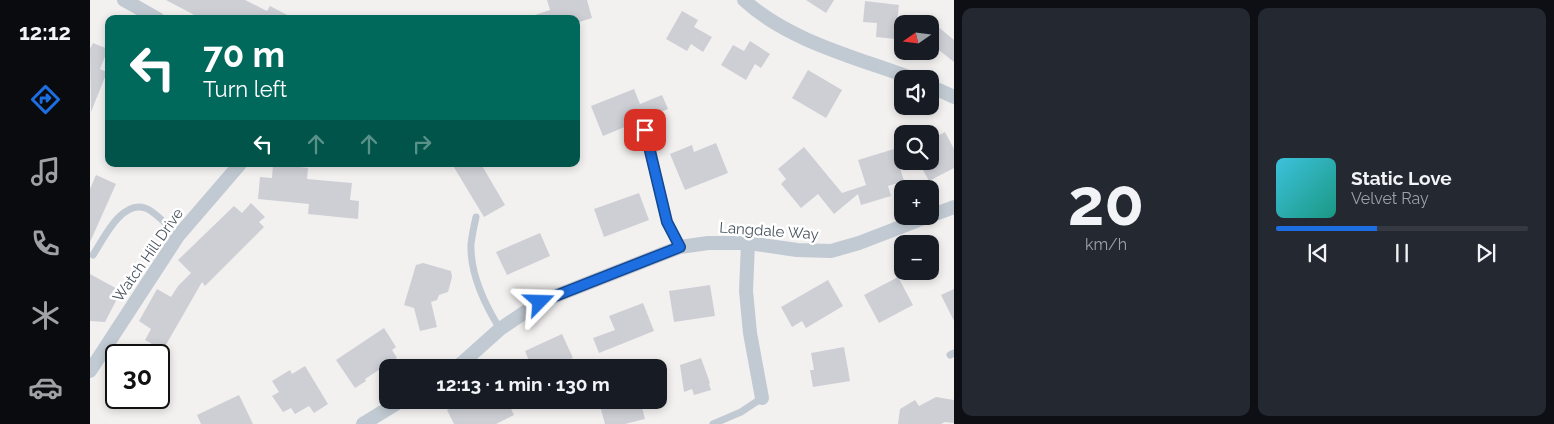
<!DOCTYPE html>
<meta charset="utf-8">
<style>
body{margin:0;font-family:Raleway,sans-serif;background:#242831;color:#f1f3f6;height:100vh;display:flex;flex-direction:column;font-size:19px;white-space:nowrap}
*{box-sizing:border-box;margin:0}
p{font-size:16px;color:#9ea1a6}
.icon{flex:none;width:28px;height:28px;fill:none;stroke:currentColor;stroke-width:2;stroke-linecap:round;stroke-linejoin:round}
.map{position:relative;flex:1;overflow:hidden}
.sheet{display:flex;flex-direction:column;gap:8px;padding:8px;background:#0d0f14;width:600px}
.sheet>*{flex:none}
.top-card{position:absolute;left:15px;top:15px;width:475px;height:152px;border-radius:10px;box-shadow:0 2px 8px #0003;background:#00695c;color:#fff;overflow:hidden}
.needle{width:32px;rotate:256deg}
.controls{position:absolute;left:804px;top:15px;display:grid;gap:10px}
.controls a{display:grid;place-items:center;width:45px;height:45px;border-radius:10px;background:#171b24;box-shadow:0 2px 8px #0003;font-size:25px}
.speed{position:absolute;left:15px;top:344px;display:flex;gap:10px;font-size:25px;font-weight:700;text-align:center}
.speed>*{display:grid;place-content:center;width:65px;height:65px;border-radius:50%;background:#171b24;box-shadow:0 2px 8px #0003;line-height:1}
.speed .limit{border:2px solid #111;border-radius:8px;background:#fff;color:#111}
.pin{position:absolute;display:grid;place-items:center;width:42px;height:42px;color:#fff;margin:-21px;border-radius:10px;box-shadow:0 2px 8px #0006}
.me{position:absolute;width:55px;margin:-28px;rotate:68deg;stroke-linejoin:round;filter:drop-shadow(0 0 4px #0008)}
.turn{display:flex;align-items:center;gap:18px;height:105px;padding:0 15px;font-size:22px}
.turn .icon{width:65px;height:65px;stroke-width:2.5}
.turn b{display:block;font-size:35px;line-height:42px}
.lanes{display:flex;align-items:center;height:48px;padding:0 15px;background:#0003;justify-content:center;gap:25px;direction:ltr}
.lanes .off{opacity:.35}
.sheet .widget{flex:1;display:flex;flex-direction:column;justify-content:center;gap:8px;min-width:0;padding:0 18px;border-radius:10px;background:#242831}
.sheet .dial{align-items:center;gap:0}
.dial b{font-size:65px;line-height:1}
.song{display:flex;align-items:center;gap:15px}
.cover{width:60px;height:60px;border-radius:8px;background:linear-gradient(135deg,hsl(190 70% 55%),hsl(170 70% 35%))}
.played{height:5px;border-radius:2px;background:linear-gradient(90deg,#1d6ee0 40%,#363941 40%)}
.keys{display:flex;justify-content:space-around;direction:ltr}
.sheet .tiles{flex:1;display:grid;gap:8px;grid-template-columns:repeat(2,1fr)}
.trip{position:absolute;left:289px;top:359px;width:288px;height:50px;border-radius:10px;background:#171b24;box-shadow:0 2px 8px #0003;font-weight:700;line-height:50px;text-align:center}
main{display:flex;flex:1;min-height:0}
.menu{display:flex;flex-direction:column;width:90px;justify-content:space-around;align-items:center;background:#090b0e;color:#9ea1a6}
.menu .icon{width:35px;height:35px}
.menu .selected{color:#1d6ee0}
.menu b{font-size:22px;color:#f1f3f6}
.map>svg:first-child{display:block}
.building{fill:#cdcfd5}
.lines{fill:none;stroke-linecap:round;stroke-linejoin:round}
.service{stroke:#c1cad2;stroke-width:7}
.minor{stroke:#c1cad2;stroke-width:14}
.route-casing{stroke:#134892;stroke-width:12}
.route{stroke:#1d6ee0;stroke-width:9}
.labels{text-anchor:middle;dominant-baseline:central;stroke-width:5;stroke-linejoin:round;paint-order:stroke}
.street-label{font-size:15px;fill:#48535d;stroke:#fff}
</style>
<main>
<nav class="menu">
<b>12:12</b>
<svg class="icon selected" aria-label="directions" viewBox="0 0 24 24"><path d="M12 3l9 9-9 9-9-9zM9 14v-3h6M13 9l2 2-2 2"/></svg>
<svg class="icon" aria-label="music" viewBox="0 0 24 24"><path d="M9 18V5l10-2v13"/><circle cx="6" cy="18" r="3"/><circle cx="16" cy="16" r="3"/></svg>
<svg class="icon" aria-label="phone" viewBox="0 0 24 24"><path d="M5 4h4l2 5-3 2q2 4 5 5l2-3 5 2v4C11 20 4 13 5 4z"/></svg>
<svg class="icon" aria-label="climate" viewBox="0 0 24 24"><path d="M12 3v18M4 7l16 10M4 17L20 7"/></svg>
<svg class="icon" aria-label="car" viewBox="0 0 24 24"><path d="M5 17H2v-5l4-1 3-4h7l3 4 3 1v5h-3M9 17h6M6 11h13"/><circle cx="7" cy="17" r="2"/><circle cx="17" cy="17" r="2"/></svg>
</nav>
<div class="map">
<svg width="864" height="424" viewBox="0 0 864 424">
<rect width="100%" height="100%" fill="#f3f0f0"/>
<!-- building -->
<g class="building">
<polygon points="76,0 155,0 177,11 180,6 205,19 112,19"/>
<polygon points="457,0 497,0 502,18 486,23 486,19 439,19 439,17 460,10"/>
<polygon points="716,0 744,0 736,13"/>
<polygon points="775,1 809,5 805,39 786,37 787,23 773,22"/>
<polygon points="592,11 608,20 604,27 622,37 613,52 601,44 597,51 576,39"/>
<polygon points="846,25 864,40 864,62 840,43 840,33"/>
<polygon points="660,41 680,54 671,68 665,64 656,80 631,65 643,45 654,51"/>
<polygon points="3,43 18,49 10,69 17,72 1,112 0,49"/>
<polygon points="718,70 752,90 736,118 702,98"/>
<polygon points="544,89 550,104 572,95 578,109 513,136 501,106"/>
<polygon points="855,132 864,149 864,168 839,181 828,161 840,161 840,140"/>
<polygon points="626,143 638,173 595,190 580,154 602,145 604,152"/>
<polygon points="714,147 752,193 776,185 768,160 804,149 814,181 798,186 801,196 771,205 768,194 744,214 728,194 711,208 691,184 696,179 688,169"/>
<polygon points="183,164 218,168 217,179 262,183 260,200 269,201 268,219 218,214 219,204 168,199 170,177 182,178"/>
<polygon points="362,164 391,164 415,205 394,217"/>
<polygon points="6,175 26,184 0,242 0,189"/>
<polygon points="549,193 559,220 514,237 504,209"/>
<polygon points="161,203 175,217 169,222 174,227 115,286 112,282 73,350 55,340 61,329 49,321 67,289 81,297 88,286 101,273 88,260 144,206 152,213"/>
<polygon points="450,233 460,256 417,275 406,252"/>
<polygon points="333,263 361,271 362,277 358,292 349,295 347,300 341,302 347,327 330,331 324,308 314,305 326,265"/>
<polygon points="0,274 31,291 15,322 0,321"/>
<polygon points="808,277 823,305 789,323 774,295"/>
<polygon points="738,280 753,306 716,328 712,321 702,327 691,307"/>
<polygon points="620,285 625,316 584,322 579,291"/>
<polygon points="864,289 864,321 851,295"/>
<polygon points="553,303 564,331 509,353 503,338 525,330 519,316"/>
<polygon points="294,328 306,347 302,350 307,358 275,379 276,381 265,388 246,360"/>
<polygon points="472,334 483,358 477,360 480,368 442,368 435,351"/>
<polygon points="754,347 760,381 723,387 720,370 724,370 721,353"/>
<polygon points="611,358 620,383 619,384 621,390 604,395 602,389 594,392 590,365"/>
<polygon points="215,366 238,404 224,413 219,406 205,414 201,408 193,412 182,396 189,392 182,381 200,370 202,374"/>
<polygon points="149,395 163,424 111,424 107,415"/>
<polygon points="846,397 864,400 864,423 855,422 851,424 808,424 810,409 825,400 829,406"/>
<polygon points="378,400 417,400 424,415 406,424 364,424 357,410"/>
<polygon points="531,400 550,400 555,419 535,424 515,424 510,406"/>
</g>
<g class="lines">
<!-- service -->
<g class="service">
<polyline points="555,130 577,222 590,247"/>
<path d="M386 217C384 226 382 235 381 244 380 273 395 305 410 329"/>
<path d="M3 255C13 240 31 200 55 208 65 211 80 228 88 236"/>
<polyline points="860,355 864,353"/>
<polyline points="623,424 651,412 672,398"/>
</g>
<!-- minor -->
<g class="minor">
<polyline points="34,0 68,19"/>
<path d="M654 0C698 41 768 58 824 79"/>
<polyline points="840,86 864,97"/>
<polyline points="840,216 864,207"/>
<polyline points="658,243 656,291 660,333 672,398"/>
<polyline points="365,368 372,363 410,329 450,302 590,247 618,243 658,243 707,250 741,251 769,243 839,216"/>
<polyline points="0,371 88,236 150,164"/>
<polyline points="273,424 312,400"/>
</g>
</g>
<g class="lines">
<!-- route casing -->
<g class="route-casing">
<polyline id="route" points="450,302 590,247 577,222 555,130"/>
</g>
<!-- route -->
<use href="#route" class="route"/>
</g>
<g class="labels">
<!-- street labels -->
<g class="street-label">
<text transform="translate(679 231) rotate(4)">Langdale Way</text>
<text transform="translate(58 255) rotate(-55)">Watch Hill Drive</text>
</g>
</g>
</svg>
<div class="controls">
<a><svg class="needle" viewBox="-14 -14 28 28"><path d="M0-13l5 13h-10z" fill="#e53935"/><path d="M0 13l5-13h-10z" fill="#9ea1a6"/></svg></a>
<a><svg class="icon" aria-label="sound" viewBox="0 0 24 24"><path d="M4 9h4l5-4v14l-5-4H4zM17 9q2 3 0 6"/></svg></a>
<a><svg class="icon" aria-label="search" viewBox="0 0 24 24"><circle cx="10" cy="10" r="6"/><path d="M15 15l6 6"/></svg></a>
<a>+</a>
<a>−</a>
</div>
<div class="speed"><div class="limit">30</div></div>
<div class="pin" style="left:555px;top:130px;background:#d93025"><svg class="icon" aria-label="arrive" viewBox="0 0 24 24"><path d="M6 21V4h12l-3 4 3 4H6"/></svg></div>
<svg class="me" style="left:450px;top:302px" viewBox="-20 -20 40 40"><path d="M0-17L14 15 0 8-14 15z" fill="#1d6ee0" stroke="#fff" stroke-width="4"/></svg>
<div class="trip">12:13 · 1 min · 130 m</div>
<div class="top-card">
<div class="turn"><svg class="icon" aria-label="left" viewBox="0 0 24 24"><path d="M17 20v-9H6M10 6l-5 5 5 5"/></svg><div><b>70 m</b>Turn left</div></div>
<div class="lanes"><svg class="icon" aria-label="left" viewBox="0 0 24 24"><path d="M17 20v-9H6M10 6l-5 5 5 5"/></svg><svg class="icon off" aria-label="ahead" viewBox="0 0 24 24"><path d="M12 20V5M6 11l6-6 6 6"/></svg><svg class="icon off" aria-label="ahead" viewBox="0 0 24 24"><path d="M12 20V5M6 11l6-6 6 6"/></svg><svg class="icon off" aria-label="right" viewBox="0 0 24 24"><path d="M7 20v-9h11M14 6l5 5-5 5"/></svg></div>
</div>
</div>
<section class="sheet">
<div class="tiles">
<div class="widget dial"><b>20</b><p>km/h</p></div>
<div class="widget">
<div class="song"><i class="cover"></i><div><b>Static Love</b><p>Velvet Ray</p></div></div>
<div class="played"></div>
<div class="keys"><svg class="icon" aria-label="previous" viewBox="0 0 24 24"><path d="M18 5L8 12l10 7zM5 5v14"/></svg><svg class="icon" aria-label="pause" viewBox="0 0 24 24"><path d="M8 5v14M16 5v14"/></svg><svg class="icon" aria-label="next" viewBox="0 0 24 24"><path d="M6 5l10 7-10 7zM19 5v14"/></svg></div>
</div>
</div>
</section>
</main>
